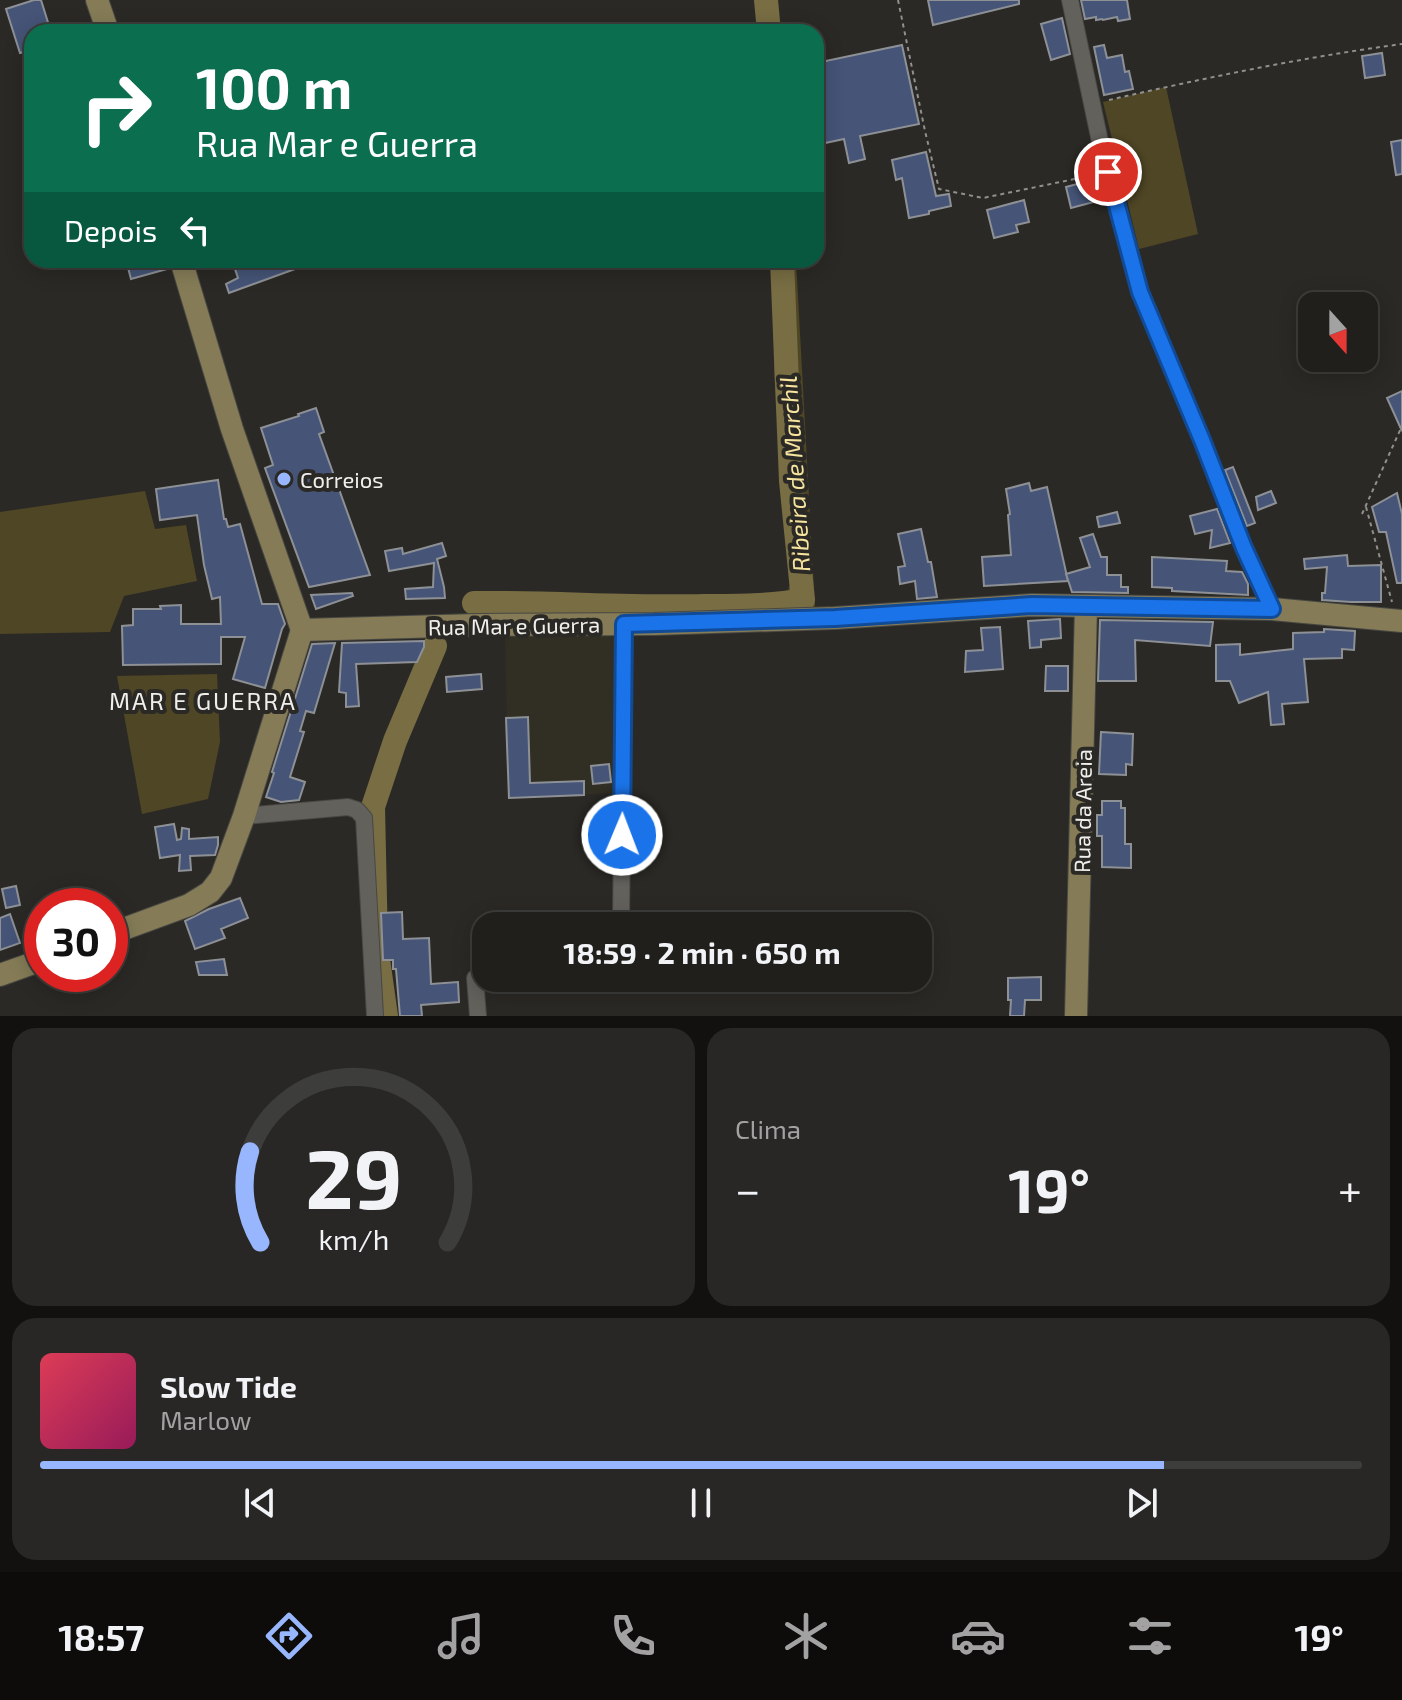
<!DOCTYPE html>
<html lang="pt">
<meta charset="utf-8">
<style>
body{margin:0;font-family:"Exo 2",sans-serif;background:#282725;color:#f1f3f6;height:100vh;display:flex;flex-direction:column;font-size:30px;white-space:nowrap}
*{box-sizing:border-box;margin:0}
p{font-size:26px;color:#a2a2a3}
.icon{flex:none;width:44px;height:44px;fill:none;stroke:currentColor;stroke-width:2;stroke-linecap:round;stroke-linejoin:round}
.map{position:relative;height:1016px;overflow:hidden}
.details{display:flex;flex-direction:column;gap:12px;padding:12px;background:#12110f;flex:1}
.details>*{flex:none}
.top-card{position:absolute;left:24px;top:24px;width:800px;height:244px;border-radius:24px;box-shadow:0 4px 20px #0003,0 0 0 2px #3d3d3b;background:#0b6e4f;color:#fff;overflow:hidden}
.needle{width:52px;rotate:159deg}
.buttons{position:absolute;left:1298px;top:292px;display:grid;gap:16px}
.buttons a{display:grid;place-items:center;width:80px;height:80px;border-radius:16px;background:#201f1c;box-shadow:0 4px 20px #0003,0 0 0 2px #3d3d3b;font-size:40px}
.speed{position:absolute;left:24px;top:888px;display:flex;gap:16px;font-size:40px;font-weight:700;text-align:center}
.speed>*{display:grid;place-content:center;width:104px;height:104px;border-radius:50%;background:#201f1c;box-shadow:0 4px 20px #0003,0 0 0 2px #3d3d3b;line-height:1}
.speed .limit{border:12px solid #d22;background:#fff;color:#111}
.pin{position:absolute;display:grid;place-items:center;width:68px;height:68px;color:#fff;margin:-34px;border:4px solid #fff;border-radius:50%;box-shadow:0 2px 8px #0007}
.me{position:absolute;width:88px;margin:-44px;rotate:1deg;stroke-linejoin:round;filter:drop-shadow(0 0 6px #0008)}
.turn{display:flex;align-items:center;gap:28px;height:168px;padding:0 40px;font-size:36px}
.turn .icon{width:104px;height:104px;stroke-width:2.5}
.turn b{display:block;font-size:56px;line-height:68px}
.then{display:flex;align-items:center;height:76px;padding:0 40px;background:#0003;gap:16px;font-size:30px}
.big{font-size:60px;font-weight:700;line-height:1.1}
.details .card{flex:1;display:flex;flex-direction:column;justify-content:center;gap:12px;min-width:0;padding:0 28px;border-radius:24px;background:#282725}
.details .dial{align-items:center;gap:0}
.dial svg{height:208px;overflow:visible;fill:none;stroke:#3d3d3b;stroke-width:7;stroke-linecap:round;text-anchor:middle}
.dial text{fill:#f1f3f6;stroke:none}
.song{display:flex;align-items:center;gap:24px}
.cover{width:96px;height:96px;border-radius:12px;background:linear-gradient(135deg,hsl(350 70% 55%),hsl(330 70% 35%))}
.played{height:8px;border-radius:4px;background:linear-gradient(90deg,#97b6fd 85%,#3d3d3b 85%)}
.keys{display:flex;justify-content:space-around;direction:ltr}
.heat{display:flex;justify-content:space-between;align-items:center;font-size:44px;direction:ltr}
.details .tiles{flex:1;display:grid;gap:12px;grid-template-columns:1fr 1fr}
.card:last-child{grid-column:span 2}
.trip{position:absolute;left:472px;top:912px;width:460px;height:80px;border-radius:24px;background:#201f1c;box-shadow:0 4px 20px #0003,0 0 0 2px #3d3d3b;font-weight:700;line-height:80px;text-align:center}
.tab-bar{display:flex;height:128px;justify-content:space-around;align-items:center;background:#0d0c0b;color:#a2a2a3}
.tab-bar .icon{width:56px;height:56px}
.tab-bar .selected{color:#97b6fd}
.tab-bar b{font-size:36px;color:#f1f3f6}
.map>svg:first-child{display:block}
.built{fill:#312f24}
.green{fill:#4f4625}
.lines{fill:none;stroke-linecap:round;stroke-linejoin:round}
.river{stroke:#786d43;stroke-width:24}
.building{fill:#455477;stroke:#8d9095;stroke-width:2}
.lane-casing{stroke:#484743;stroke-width:10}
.street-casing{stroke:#484743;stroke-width:18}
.secondary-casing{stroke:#484743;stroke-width:24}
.path{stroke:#92908d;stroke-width:2;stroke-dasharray:4 4;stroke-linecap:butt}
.lane{stroke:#62615c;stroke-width:8}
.street{stroke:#62615c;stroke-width:16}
.secondary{stroke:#857c57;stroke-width:22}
.route-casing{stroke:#114b97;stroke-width:20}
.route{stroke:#1a73e8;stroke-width:14}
.poi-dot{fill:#97b6fd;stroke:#2b2925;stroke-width:3}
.labels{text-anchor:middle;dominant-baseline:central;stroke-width:8;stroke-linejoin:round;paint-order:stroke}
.poi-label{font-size:22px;fill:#f0efec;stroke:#2b2925;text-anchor:start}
.street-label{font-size:22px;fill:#f0efec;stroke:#2b2925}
.water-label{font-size:24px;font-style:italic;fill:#f6e49e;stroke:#2b2925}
.neighbourhood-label{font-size:24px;letter-spacing:2px;fill:#f0efec;stroke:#2b2925}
</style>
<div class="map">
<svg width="1402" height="1016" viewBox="0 0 1402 1016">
<rect width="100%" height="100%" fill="#2b2925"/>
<!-- built -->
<polygon class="built" points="606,634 615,638 618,646 619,793 509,798 505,637"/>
<!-- green -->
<g class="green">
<polygon points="756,0 773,0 777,32 759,32"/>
<polygon points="1166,87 1198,234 1139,249 1103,102"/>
<polygon points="773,260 796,260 815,607 806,611 789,613 786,595 791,582 783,516 774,369"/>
<polygon points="145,491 155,529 186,525 197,581 124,596 110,632 0,634 0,512"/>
<polygon points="217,674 220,742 208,799 142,814 117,676"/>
</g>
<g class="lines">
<!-- river -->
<g class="river">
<polyline points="766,0 769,32"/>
<path d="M474 603C551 602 627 608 704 606 737 606 770 606 803 600L791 481 782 260"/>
<polyline points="386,1016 376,945 373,807 395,741 435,646"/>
</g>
</g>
<!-- building -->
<g class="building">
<polygon points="34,0 41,0 51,32 32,32 32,50 20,53 6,9"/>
<polygon points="928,0 1019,0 1019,4 933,25"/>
<polygon points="1081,0 1127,0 1130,19 1118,21 1117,17 1103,20 1102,19 1096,20 1096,17 1085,19"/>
<polygon points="1062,18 1070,54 1051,60 1041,24"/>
<polygon points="902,45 919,124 860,136 865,159 849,163 844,139 816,145 816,63"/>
<polygon points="1104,45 1107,58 1122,55 1125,72 1129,71 1133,89 1104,95 1094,47"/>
<polygon points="1382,53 1385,75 1365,78 1362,56"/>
<polygon points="1402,140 1402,174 1396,175 1391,142"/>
<polygon points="926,152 936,196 949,194 951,206 929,211 929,214 909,218 902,178 896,180 892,160"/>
<polygon points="1096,179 1101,200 1071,208 1066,187"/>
<polygon points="1024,200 1029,222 1016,225 1018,232 994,238 987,210"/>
<polygon points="126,260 165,260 167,269 131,279"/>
<polygon points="232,260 261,260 262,265 275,260 317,261 229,293 226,284 238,278"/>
<polygon points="1402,391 1402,431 1387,398"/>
<polygon points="316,408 324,432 319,434 370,575 309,587 265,468 273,465 261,428 299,416 298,414"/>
<polygon points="1233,467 1255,523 1247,526 1225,470"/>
<polygon points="218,480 224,519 226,519 228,527 240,524 262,604 278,604 285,624 282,629 265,688 233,679 245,637 221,637 221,664 123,665 122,626 133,625 133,609 161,609 160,606 181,605 181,624 221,624 220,597 212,599 204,565 197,515 160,520 156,489"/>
<polygon points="1029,483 1031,491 1047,487 1068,581 984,586 982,557 1011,555 1008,515 1010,514 1006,489"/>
<polygon points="1271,491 1276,503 1258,510 1256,497"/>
<polygon points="1397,493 1402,514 1402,583 1397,583 1386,532 1379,532 1372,507"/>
<polygon points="1217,509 1230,543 1210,548 1212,530 1195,534 1190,516"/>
<polygon points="1117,512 1120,523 1099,527 1097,517"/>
<polygon points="921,529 928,562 931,562 937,597 917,599 915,581 900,584 898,567 905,566 898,534"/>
<polygon points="1093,534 1101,557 1107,557 1107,575 1121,575 1121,587 1128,587 1128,593 1072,592 1066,574 1090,567 1080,538"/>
<polygon points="442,543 446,556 437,559 444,587 445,598 406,599 405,589 433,587 434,563 389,571 385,551 402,548 403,554"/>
<polygon points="1347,555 1348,566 1381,565 1381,602 1351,602 1322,600 1322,593 1325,593 1327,567 1305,569 1304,559"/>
<polygon points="1152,557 1227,561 1226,571 1242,572 1248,584 1248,595 1172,591 1172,588 1152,587"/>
<polygon points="352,593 353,596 316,609 311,595"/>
<polygon points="1060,619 1061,638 1041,640 1041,647 1030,648 1028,621"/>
<polygon points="1100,620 1213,622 1210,646 1135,640 1136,681 1098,681"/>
<polygon points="1000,627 1003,669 965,672 966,651 983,650 981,628"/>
<polygon points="1324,629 1355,631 1354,650 1342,649 1342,658 1304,659 1308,702 1282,704 1284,724 1271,725 1268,692 1239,703 1230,681 1216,681 1216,645 1240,644 1240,655 1293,649 1293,633 1324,632"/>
<polygon points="424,641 424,647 417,662 356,664 359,706 346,707 346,693 339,692 342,643"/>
<polygon points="335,643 314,713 306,711 300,731 304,732 290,777 305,782 299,800 281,802 266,797 274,773 272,772 312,644"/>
<polygon points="1046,666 1068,666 1068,691 1045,691"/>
<polygon points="481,674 482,689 447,692 446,677"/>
<polygon points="528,717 530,783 584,781 584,795 509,798 506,718"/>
<polygon points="1101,732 1133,734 1132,765 1126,764 1126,775 1099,774"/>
<polygon points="609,764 611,782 593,784 591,766"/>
<polygon points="1102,801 1121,801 1121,808 1125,808 1125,844 1131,844 1131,868 1102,867 1102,836 1097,836 1097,815 1102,815"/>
<polygon points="174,824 177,840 181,839 182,828 189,829 189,839 218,837 218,845 215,855 190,856 191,870 179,871 180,855 160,858 155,827"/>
<polygon points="16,886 20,905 6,908 2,889"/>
<polygon points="240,898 248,918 221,929 225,938 195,949 185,921 209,909"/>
<polygon points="402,912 403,939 429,938 431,984 458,982 459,1002 421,1005 422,1016 400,1016 396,969 393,969 393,960 383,960 381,913"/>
<polygon points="10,914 20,943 0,950 0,918"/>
<polygon points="224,959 227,975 199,975 196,962"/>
<polygon points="1041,977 1041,1000 1025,1000 1024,1016 1010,1016 1011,1000 1008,1000 1008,978"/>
</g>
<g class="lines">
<!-- lane casing -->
<g class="lane-casing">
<path id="lane" d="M475 978C476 968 476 960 486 956"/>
</g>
<!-- street casing -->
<g class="street-casing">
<g id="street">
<polyline points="1070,0 1102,151 1140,292 1202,440 1244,548 1272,609"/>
<polyline points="244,816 348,807 357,810 364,818 375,1016"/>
<polyline points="621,926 624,624"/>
<polyline points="478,1016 475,978 486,977"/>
</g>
</g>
<!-- secondary casing -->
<g class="secondary-casing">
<g id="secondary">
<polyline points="97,0 108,32"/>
<polyline points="181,260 232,429 302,630"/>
<polyline points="302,630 477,625 654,624 835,618 1032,605 1272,609 1402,621"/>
<polyline points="110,934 189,905 210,892 221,878 244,816 302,630"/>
<polyline points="0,975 42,960"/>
<polyline points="1076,1016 1086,606"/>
</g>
</g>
<!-- path -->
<g class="path">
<polyline points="898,0 925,131 939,189 983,198 1094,175"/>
<path d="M1109 100C1205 78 1304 57 1402 44"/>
<polyline points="1366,507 1392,602"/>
<polyline points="1362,514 1402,426"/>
</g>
<!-- lane -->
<use href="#lane" class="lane"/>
<!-- street -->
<use href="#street" class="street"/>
<!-- secondary -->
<use href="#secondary" class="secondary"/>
</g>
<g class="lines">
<!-- route casing -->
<g class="route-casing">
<polyline id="route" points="622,835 624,624 835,618 1032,605 1272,609 1244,548 1202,440 1140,292 1108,172"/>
</g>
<!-- route -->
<use href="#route" class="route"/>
</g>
<!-- markers -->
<circle class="poi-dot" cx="284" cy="479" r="8"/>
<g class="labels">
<!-- poi labels -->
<g class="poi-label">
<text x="300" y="479">Correios</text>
</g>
<!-- street labels -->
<g class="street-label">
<text transform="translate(514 625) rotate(-1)">Rua Mar e Guerra</text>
<text transform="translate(1082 811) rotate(-89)">Rua da Areia</text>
</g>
<!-- water labels -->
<g class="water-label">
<text transform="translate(794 474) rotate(-94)">Ribeira de Marchil</text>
</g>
<!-- neighbourhood labels -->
<g class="neighbourhood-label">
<text x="203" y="700">MAR E GUERRA</text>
</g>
</g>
</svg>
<div class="buttons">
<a><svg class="needle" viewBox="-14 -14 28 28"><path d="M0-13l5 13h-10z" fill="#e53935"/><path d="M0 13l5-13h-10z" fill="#a2a2a3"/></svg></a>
</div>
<div class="speed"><div class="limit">30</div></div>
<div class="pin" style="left:1108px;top:172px;background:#d93025"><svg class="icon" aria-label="arrive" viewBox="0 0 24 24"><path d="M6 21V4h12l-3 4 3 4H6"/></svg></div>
<svg class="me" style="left:622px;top:835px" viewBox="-20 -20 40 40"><circle r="17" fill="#1a73e8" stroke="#fff" stroke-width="3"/><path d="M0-11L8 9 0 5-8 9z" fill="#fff"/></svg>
<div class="trip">18:59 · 2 min · 650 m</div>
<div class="top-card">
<div class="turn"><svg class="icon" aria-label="right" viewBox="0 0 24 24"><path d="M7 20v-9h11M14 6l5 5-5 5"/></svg><div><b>100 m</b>Rua Mar e Guerra</div></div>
<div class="then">Depois<svg class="icon" aria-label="left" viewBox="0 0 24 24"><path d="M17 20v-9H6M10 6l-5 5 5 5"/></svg></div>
</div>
</div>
<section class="details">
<div class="tiles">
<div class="card dial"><svg viewBox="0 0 100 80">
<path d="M14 69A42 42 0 1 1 86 69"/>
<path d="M14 69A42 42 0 0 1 10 34" stroke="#97b6fd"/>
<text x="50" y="56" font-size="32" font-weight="700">29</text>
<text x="50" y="72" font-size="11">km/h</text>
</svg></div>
<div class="card"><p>Clima</p>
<div class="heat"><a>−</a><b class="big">19°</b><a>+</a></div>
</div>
<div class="card">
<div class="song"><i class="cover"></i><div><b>Slow Tide</b><p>Marlow</p></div></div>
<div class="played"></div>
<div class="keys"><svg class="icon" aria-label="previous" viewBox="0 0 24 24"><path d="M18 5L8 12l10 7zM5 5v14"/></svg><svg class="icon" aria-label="pause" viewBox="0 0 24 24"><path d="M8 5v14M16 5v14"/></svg><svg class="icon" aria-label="next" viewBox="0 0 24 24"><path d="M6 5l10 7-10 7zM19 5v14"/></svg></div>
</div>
</div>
</section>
<nav class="tab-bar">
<b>18:57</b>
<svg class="icon selected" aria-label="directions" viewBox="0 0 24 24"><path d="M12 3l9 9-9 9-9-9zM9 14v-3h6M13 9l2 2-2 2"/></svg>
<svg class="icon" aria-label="music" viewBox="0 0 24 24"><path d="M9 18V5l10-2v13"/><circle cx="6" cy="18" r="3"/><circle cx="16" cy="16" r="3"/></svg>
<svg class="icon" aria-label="phone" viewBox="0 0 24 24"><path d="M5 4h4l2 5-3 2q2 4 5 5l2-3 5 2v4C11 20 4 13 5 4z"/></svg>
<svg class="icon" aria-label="climate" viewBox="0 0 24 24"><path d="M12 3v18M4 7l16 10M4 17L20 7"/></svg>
<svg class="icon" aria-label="car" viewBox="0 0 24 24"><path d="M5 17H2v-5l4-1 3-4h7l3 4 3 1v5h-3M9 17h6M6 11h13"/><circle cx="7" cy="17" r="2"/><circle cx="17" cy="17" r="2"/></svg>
<svg class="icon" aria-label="filters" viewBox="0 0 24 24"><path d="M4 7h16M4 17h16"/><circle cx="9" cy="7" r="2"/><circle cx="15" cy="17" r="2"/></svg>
<b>19°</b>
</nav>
